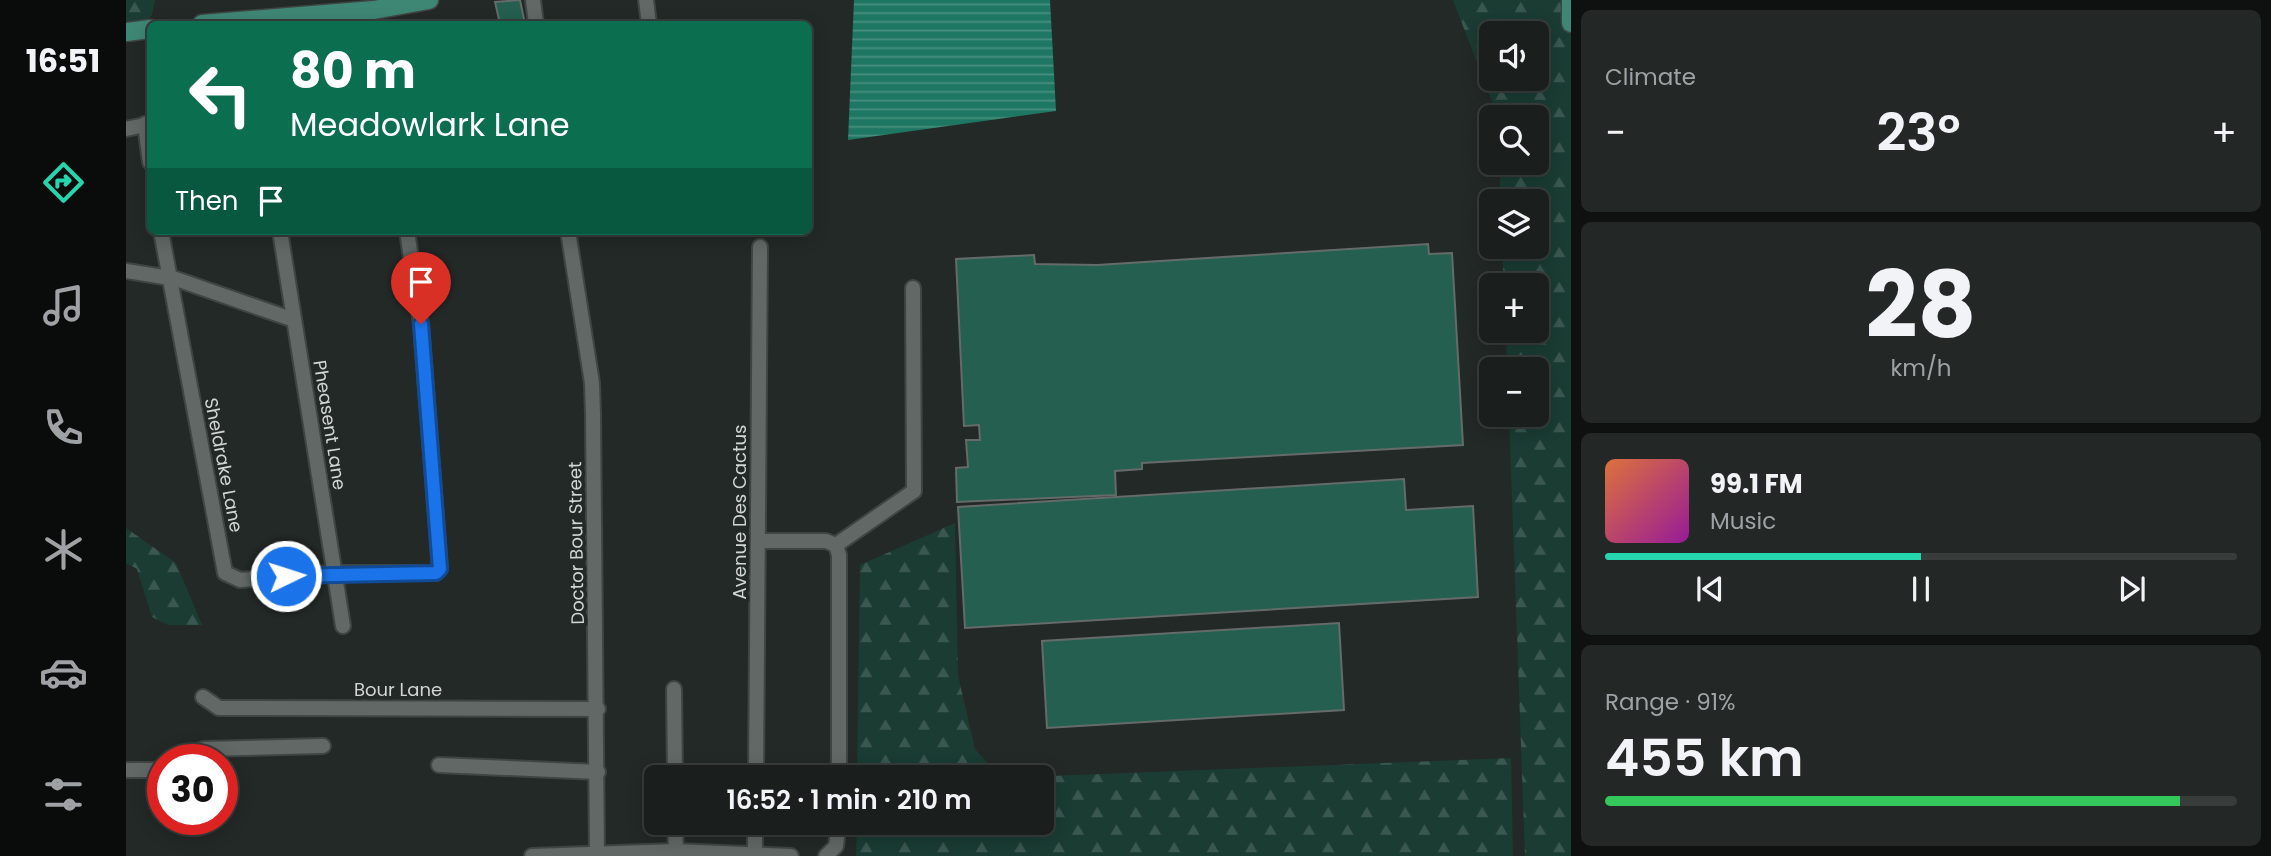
<!DOCTYPE html>
<meta charset="utf-8">
<style>
body{margin:0;font-family:Poppins,sans-serif;background:#232726;color:#f1f3f6;height:100vh;display:flex;flex-direction:column;font-size:26px;white-space:nowrap}
*{box-sizing:border-box;margin:0}
p{font-size:23px;color:#9fa2a4}
.icon{flex:none;width:38px;height:38px;fill:none;stroke:currentColor;stroke-width:2;stroke-linecap:round;stroke-linejoin:round}
.map{position:relative;flex:1;overflow:hidden}
.panel{display:flex;flex-direction:column;gap:10px;padding:10px;background:#0e1110;width:700px}
.panel>*{flex:none}
.banner{position:absolute;left:21px;top:21px;width:665px;height:214px;border-radius:10px;box-shadow:0 4px 18px #0003,0 0 0 2px #383d3b;background:#0b6e4f;color:#fff;overflow:hidden}
.fabs{position:absolute;left:1353px;top:21px;display:grid;gap:14px}
.fabs a{display:grid;place-items:center;width:70px;height:70px;border-radius:10px;background:#1a1f1d;box-shadow:0 4px 18px #0003,0 0 0 2px #383d3b;font-size:35px}
.speed{position:absolute;left:21px;top:744px;display:flex;gap:14px;font-size:35px;font-weight:700;text-align:center}
.speed>*{display:grid;place-content:center;width:91px;height:91px;border-radius:50%;background:#1a1f1d;box-shadow:0 4px 18px #0003,0 0 0 2px #383d3b;line-height:1}
.speed .limit{border:10px solid #d22;background:#fff;color:#111}
.pin{position:absolute;display:grid;place-items:center;width:60px;height:60px;color:#fff;margin:-72px -30px;border-radius:50% 50% 50% 0;rotate:-45deg;box-shadow:0 0 7px #0007}
.pin .icon{rotate:45deg}
.me{position:absolute;width:77px;margin:-38px;rotate:86deg;stroke-linejoin:round;filter:drop-shadow(0 0 5px #0008)}
.turn{display:flex;align-items:center;gap:24px;height:147px;padding:0 28px;font-size:32px}
.turn .icon{width:91px;height:91px;stroke-width:2.5}
.turn b{display:block;font-size:49px;line-height:60px}
.then{display:flex;align-items:center;height:66px;padding:0 28px;background:#0003;gap:14px;font-size:26px}
.big{font-size:52px;font-weight:600;line-height:1.1}
.panel .widget{flex:1;display:flex;flex-direction:column;justify-content:center;gap:10px;min-width:0;padding:0 24px;border-radius:10px;background:#232726}
.panel .dial{align-items:center;gap:0}
.dial b{font-size:91px;line-height:1}
.song{display:flex;align-items:center;gap:21px}
.cover{width:84px;height:84px;border-radius:10px;background:linear-gradient(135deg,hsl(20 70% 55%),hsl(300 70% 35%))}
.played{height:7px;border-radius:4px;background:linear-gradient(90deg,#24d5ae 50%,#383d3b 50%)}
.keys{display:flex;justify-content:space-around;direction:ltr}
.heat{display:flex;justify-content:space-between;align-items:center;font-size:38px;direction:ltr}
.charge{height:10px;border-radius:5px;background:linear-gradient(90deg,#34c759 91%,#383d3b 0)}
.trip{position:absolute;left:518px;top:765px;width:410px;height:70px;border-radius:10px;background:#1a1f1d;box-shadow:0 4px 18px #0003,0 0 0 2px #383d3b;font-weight:600;line-height:70px;text-align:center}
main{display:flex;flex:1;min-height:0}
.menu{display:flex;flex-direction:column;width:126px;justify-content:space-around;align-items:center;background:#0a0c0c;color:#9fa2a4}
.menu .icon{width:49px;height:49px}
.menu .selected{color:#24d5ae}
.menu b{font-size:32px;color:#f1f3f6}
.map>svg:first-child{display:block}
.forest{fill:url(#forest-firs);fill-rule:evenodd}
.water{fill:url(#water-rules)}
.building{fill:#245f4f;stroke:#646b68;stroke-width:2}
.lines{fill:none;stroke-linecap:round;stroke-linejoin:round}
.minor-casing{stroke:#3f4543;stroke-width:18}
.major-casing{stroke:#3f4543;stroke-width:21}
.minor{stroke:#616865;stroke-width:14}
.major{stroke:#3f8775;stroke-width:18}
.route-casing{stroke:#114b97;stroke-width:18}
.route{stroke:#1a73e8;stroke-width:12}
.labels{text-anchor:middle;dominant-baseline:central;stroke-width:7;stroke-linejoin:round;paint-order:stroke}
.street-label{font-size:18px;fill:#d1d5d4;stroke:#232927}
</style>
<main>
<nav class="menu">
<b>16:51</b>
<svg class="icon selected" aria-label="directions" viewBox="0 0 24 24"><path d="M12 3l9 9-9 9-9-9zM9 14v-3h6M13 9l2 2-2 2"/></svg>
<svg class="icon" aria-label="music" viewBox="0 0 24 24"><path d="M9 18V5l10-2v13"/><circle cx="6" cy="18" r="3"/><circle cx="16" cy="16" r="3"/></svg>
<svg class="icon" aria-label="phone" viewBox="0 0 24 24"><path d="M5 4h4l2 5-3 2q2 4 5 5l2-3 5 2v4C11 20 4 13 5 4z"/></svg>
<svg class="icon" aria-label="climate" viewBox="0 0 24 24"><path d="M12 3v18M4 7l16 10M4 17L20 7"/></svg>
<svg class="icon" aria-label="car" viewBox="0 0 24 24"><path d="M5 17H2v-5l4-1 3-4h7l3 4 3 1v5h-3M9 17h6M6 11h13"/><circle cx="7" cy="17" r="2"/><circle cx="17" cy="17" r="2"/></svg>
<svg class="icon" aria-label="filters" viewBox="0 0 24 24"><path d="M4 7h16M4 17h16"/><circle cx="9" cy="7" r="2"/><circle cx="15" cy="17" r="2"/></svg>
</nav>
<div class="map">
<svg width="1445" height="856" viewBox="0 0 1445 856">
<defs>
<pattern id="forest-firs" width="22" height="20" patternUnits="userSpaceOnUse" patternTransform="scale(1.75)"><rect width="22" height="20" fill="#1a3c33"/><path d="M5 1l3.5 6h-7zM16 11l3.5 6h-7z" fill="#3a5750"/></pattern>
<pattern id="water-rules" width="6" height="5" patternUnits="userSpaceOnUse" patternTransform="scale(1.75)"><rect width="6" height="5" fill="#1e7762"/><path d="M0 2.5h6" fill="none" stroke="#48907f"/></pattern>
</defs>
<rect width="100%" height="100%" fill="#232927"/>
<!-- forest -->
<g class="forest">
<polygon points="0,0 29,0 26,15 0,41"/>
<path d="M1327 0H1445V856H1399L1383 415H1410V369H1381L1380 331H1410V285H1378L1376 247H1410V201H1375L1373 163H1410V117H1372ZM1365 33H1410V79H1365Z"/>
<polygon points="829,523 832,675 849,749 874,777 731,777 734,565"/>
<polygon points="0,528 50,563 76,625 42,625 26,617 11,569 0,563"/>
<polygon points="1385,758 1387,856 730,856 731,823 915,822 915,777 899,777"/>
</g>
<!-- water -->
<polygon class="water" points="728,0 924,0 930,111 722,140"/>
<!-- building -->
<g class="building">
<polygon points="394,0 399,24 374,24 369,2"/>
<polygon points="1302,244 1303,254 1326,253 1337,445 1016,463 1016,469 989,471 990,495 831,502 830,468 842,467 840,440 854,440 853,425 838,426 830,259 908,255 909,264 971,265"/>
<polygon points="1278,479 1280,510 1347,506 1352,597 839,628 832,507"/>
<polygon points="1213,623 1218,710 921,728 916,641"/>
</g>
<g class="lines">
<!-- minor casing -->
<g class="minor-casing">
<g id="minor">
<polyline points="407,0 410,24"/>
<polyline points="520,0 523,24"/>
<polyline points="19,124 24,162"/>
<polyline points="0,129 24,124"/>
<polyline points="35,231 99,573 114,580 207,573 310,573 314,569 295,324 281,231"/>
<polyline points="154,231 217,626"/>
<polyline points="442,231 466,383 467,415 471,856"/>
<polyline points="0,271 50,279 168,320"/>
<polyline points="632,541 700,541 710,545"/>
<polyline points="710,545 788,491 787,288"/>
<polyline points="710,545 713,555 713,777"/>
<polyline points="548,689 549,777"/>
<polyline points="77,697 93,708 472,709"/>
<polyline points="46,760 78,749 197,746"/>
<polyline points="313,765 472,772"/>
<polyline points="0,770 31,770 37,766"/>
<polyline points="630,777 634,247"/>
<polyline points="549,822 550,851"/>
<polyline points="406,856 550,851 665,856"/>
<polyline points="629,856 629,822"/>
<polyline points="700,856 710,846 713,822"/>
</g>
</g>
<!-- major casing -->
<g class="major-casing">
<g id="major">
<polyline points="1445,0 1445,23"/>
<polyline points="76,24 248,10 303,0"/>
<polyline points="0,32 24,29"/>
</g>
</g>
<!-- minor -->
<use href="#minor" class="minor"/>
<!-- major -->
<use href="#major" class="major"/>
</g>
<g class="lines">
<!-- route casing -->
<g class="route-casing">
<polyline id="route" points="160,576 310,573 314,569 295,324"/>
</g>
<!-- route -->
<use href="#route" class="route"/>
</g>
<g class="labels">
<!-- street labels -->
<g class="street-label">
<text transform="translate(204 425) rotate(81)">Pheasent Lane</text>
<text transform="translate(98 465) rotate(79)">Sheldrake Lane</text>
<text transform="translate(613 512) rotate(-90)">Avenue Des Cactus</text>
<text transform="translate(450 543) rotate(-91)">Doctor Bour Street</text>
<text x="272" y="689">Bour Lane</text>
</g>
</g>
</svg>
<div class="fabs">
<a><svg class="icon" aria-label="sound" viewBox="0 0 24 24"><path d="M4 9h4l5-4v14l-5-4H4zM17 9q2 3 0 6"/></svg></a>
<a><svg class="icon" aria-label="search" viewBox="0 0 24 24"><circle cx="10" cy="10" r="6"/><path d="M15 15l6 6"/></svg></a>
<a><svg class="icon" aria-label="layers" viewBox="0 0 24 24"><path d="M12 4l9 5-9 5-9-5zM3 14l9 5 9-5"/></svg></a>
<a>+</a>
<a>−</a>
</div>
<div class="speed"><div class="limit">30</div></div>
<div class="pin" style="left:295px;top:324px;background:#d93025"><svg class="icon" aria-label="arrive" viewBox="0 0 24 24"><path d="M6 21V4h12l-3 4 3 4H6"/></svg></div>
<svg class="me" style="left:160px;top:576px" viewBox="-20 -20 40 40"><circle r="17" fill="#1a73e8" stroke="#fff" stroke-width="3"/><path d="M0-11L8 9 0 5-8 9z" fill="#fff"/></svg>
<div class="trip">16:52 · 1 min · 210 m</div>
<div class="banner">
<div class="turn"><svg class="icon" aria-label="left" viewBox="0 0 24 24"><path d="M17 20v-9H6M10 6l-5 5 5 5"/></svg><div><b>80 m</b>Meadowlark Lane</div></div>
<div class="then">Then<svg class="icon" aria-label="arrive" viewBox="0 0 24 24"><path d="M6 21V4h12l-3 4 3 4H6"/></svg></div>
</div>
</div>
<section class="panel">
<div class="widget"><p>Climate</p>
<div class="heat"><a>−</a><b class="big">23°</b><a>+</a></div>
</div>
<div class="widget dial"><b>28</b><p>km/h</p></div>
<div class="widget">
<div class="song"><i class="cover"></i><div><b>99.1 FM</b><p>Music</p></div></div>
<div class="played"></div>
<div class="keys"><svg class="icon" aria-label="previous" viewBox="0 0 24 24"><path d="M18 5L8 12l10 7zM5 5v14"/></svg><svg class="icon" aria-label="pause" viewBox="0 0 24 24"><path d="M8 5v14M16 5v14"/></svg><svg class="icon" aria-label="next" viewBox="0 0 24 24"><path d="M6 5l10 7-10 7zM19 5v14"/></svg></div>
</div>
<div class="widget"><p>Range · 91%</p><b class="big">455 km</b><div class="charge"></div></div>
</section>
</main>
